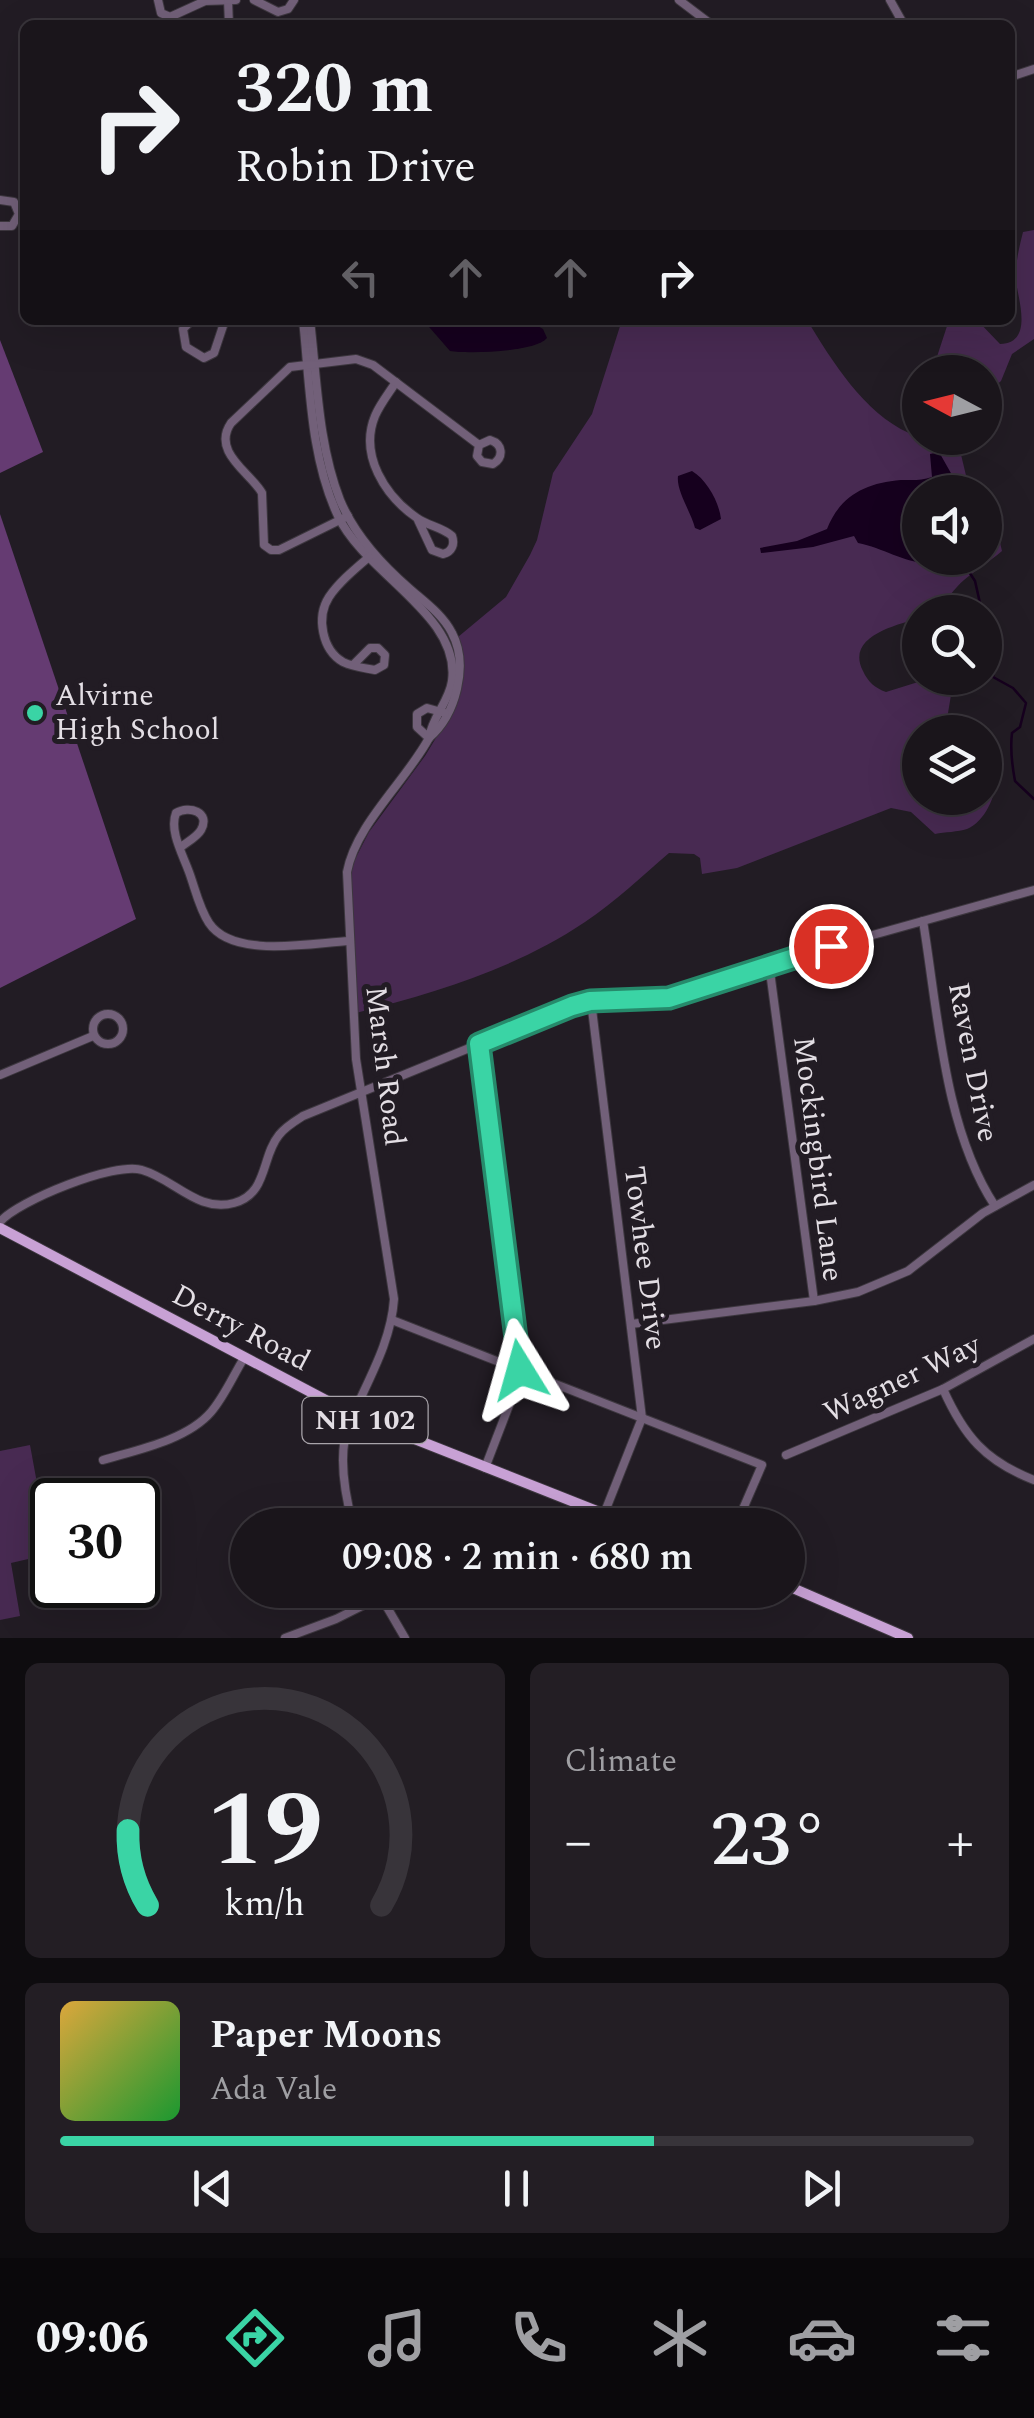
<!DOCTYPE html>
<meta charset="utf-8">
<style>
body{margin:0;font-family:Spectral,serif;background:#231e24;color:#f1f3f6;height:100vh;display:flex;flex-direction:column;font-size:38px;white-space:nowrap}
*{box-sizing:border-box;margin:0}
p{font-size:32px;color:#9f9fa3}
.icon{flex:none;width:55px;height:55px;fill:none;stroke:currentColor;stroke-width:2;stroke-linecap:round;stroke-linejoin:round}
.map{position:relative;height:1638px;overflow:hidden}
.panel{display:flex;flex-direction:column;gap:25px;padding:25px;background:#0e0c0f;flex:1}
.panel>*{flex:none}
.top-card{position:absolute;left:20px;top:20px;width:995px;height:305px;border-radius:15px;box-shadow:0 10px 40px #0002,0 0 0 2px #38343a;background:#1a151b;color:#f1f3f6;overflow:hidden}
.needle{width:65px;rotate:277deg}
.fabs{position:absolute;left:902px;top:355px;display:grid;gap:20px}
.fabs a{display:grid;place-items:center;width:100px;height:100px;border-radius:50%;background:#1a151b;box-shadow:0 10px 40px #0002,0 0 0 2px #38343a;font-size:50px}
.speed{position:absolute;left:30px;top:1478px;display:flex;gap:20px;font-size:50px;font-weight:700;text-align:center}
.speed>*{display:grid;place-content:center;width:130px;height:130px;border-radius:50%;background:#1a151b;box-shadow:0 10px 40px #0002,0 0 0 2px #38343a;line-height:1}
.speed .limit{border:5px solid #111;border-radius:15px;background:#fff;color:#111}
.pin{position:absolute;display:grid;place-items:center;width:85px;height:85px;color:#fff;margin:-42px;border:5px solid #fff;border-radius:50%;box-shadow:0 2px 10px #0007}
.me{position:absolute;width:110px;margin:-55px;rotate:352deg;stroke-linejoin:round;filter:drop-shadow(0 0 8px #0008)}
.turn{display:flex;align-items:center;gap:35px;height:210px;padding:0 50px;font-size:45px}
.turn .icon{width:130px;height:130px;stroke-width:2.5}
.turn b{display:block;font-size:70px;line-height:85px}
.lanes{display:flex;align-items:center;height:95px;padding:0 50px;background:#0003;justify-content:center;gap:50px;direction:ltr}
.lanes .off{opacity:.35}
.big{font-size:75px;font-weight:600;line-height:1.1}
.panel .widget{flex:1;display:flex;flex-direction:column;justify-content:center;gap:15px;min-width:0;padding:0 35px;border-radius:15px;background:#231e24}
.panel .dial{align-items:center;gap:0}
.dial svg{height:260px;overflow:visible;fill:none;stroke:#38343a;stroke-width:7;stroke-linecap:round;text-anchor:middle}
.dial text{fill:#f1f3f6;stroke:none}
.song{display:flex;align-items:center;gap:30px}
.cover{width:120px;height:120px;border-radius:15px;background:linear-gradient(135deg,hsl(40 70% 55%),hsl(130 70% 35%))}
.played{height:10px;border-radius:5px;background:linear-gradient(90deg,#3ad4a5 65%,#38343a 65%)}
.keys{display:flex;justify-content:space-around;direction:ltr}
.heat{display:flex;justify-content:space-between;align-items:center;font-size:55px;direction:ltr}
.panel .tiles{flex:1;display:grid;gap:25px;grid-template-columns:1fr 1fr}
.widget:last-child{grid-column:span 2}
.trip{position:absolute;left:230px;top:1508px;width:575px;height:100px;border-radius:50px;background:#1a151b;box-shadow:0 10px 40px #0002,0 0 0 2px #38343a;font-weight:600;line-height:100px;text-align:center}
.dock{display:flex;height:160px;justify-content:space-around;align-items:center;background:#0a080b;color:#9f9fa3}
.dock .icon{width:70px;height:70px}
.dock .selected{color:#3ad4a5}
.dock b{font-size:45px;color:#f1f3f6}
.map>svg:first-child{display:block}
.green{fill:#482a52}
.forest{fill:#653b72}
.water{fill:#16001e}
.lines{fill:none;stroke-linecap:round;stroke-linejoin:round}
.stream{stroke:#16001e;stroke-width:2.5}
.minor-casing{stroke:#3d373f;stroke-width:10}
.major-casing{stroke:#3d373f;stroke-width:12}
.minor{stroke:#726079;stroke-width:8}
.major{stroke:#c8a1d5;stroke-width:10}
.route-casing{stroke:#268a6b;stroke-width:25}
.route{stroke:#3ad4a5;stroke-width:18}
.poi-dot{fill:#3ad4a5;stroke:#221c24;stroke-width:4}
.labels{text-anchor:middle;dominant-baseline:central;stroke-width:10;stroke-linejoin:round;paint-order:stroke}
.shield{fill:#221c24;stroke:#a9a4aa;stroke-width:2.5}
.shield-label{font-size:28px;font-weight:bold;fill:#e3dee4}
.poi-label{font-size:30px;fill:#e3dee4;stroke:#221c24;text-anchor:start}
.street-label{font-size:30px;fill:#e3dee4;stroke:#221c24}
</style>
<div class="map">
<svg width="1034" height="1638" viewBox="0 0 1034 1638">
<rect width="100%" height="100%" fill="#221c24"/>
<!-- green -->
<g class="green">
<path d="M1034 230V339L1012 354 1001 381 992 389 985 412V372H932L949 320H977L1000 344C1034 343 1018 299 1016 281 1015 264 1019 248 1023 232Z"/>
<path d="M622 320H807C832 361 864 413 909 433L920 429V438H957L970 492H920V558H985V514L995 521 1002 551C976 573 957 578 941 611L920 612V618C897 625 845 636 863 671 868 682 875 688 886 692L931 678 945 686 951 695 947 719 951 729 959 732H920V798H985V745C1008 764 994 818 967 829 958 832 945 832 935 834L911 812 891 808 737 868 702 874 700 858 694 854 669 853C642 876 615 902 585 922 515 969 437 992 356 1013L351 867 369 832 425 756 451 713 463 671 458 637 506 597 530 555 537 540 553 473 592 414Z"/>
<polygon points="30,1445 50,1554 11,1563 20,1616 0,1620 0,1451"/>
</g>
<!-- forest -->
<g class="forest">
<polygon points="0,340 43,452 0,473"/>
<polygon points="0,514 136,919 0,988"/>
</g>
<!-- water -->
<g class="water">
<path d="M423 320H527L543 329 547 338C536 352 469 354 450 351Z"/>
<path d="M939 452 952 475 953 492H920V558H949C917 573 890 549 858 543L854 536 813 547 761 553 760 548 797 541 827 529C840 496 865 483 901 480 912 480 921 481 932 477L930 454Z"/>
<path d="M692 471C707 480 719 502 721 519L700 530 695 528C691 512 676 491 678 476Z"/>
</g>
<g class="lines">
<!-- stream -->
<g class="stream">
<polyline points="960,558 975,581 982,612"/>
<path d="M985 623 988 641 997 658 993 677 1013 688 1026 703 1020 727 1012 733C1010 749 1012 765 1015 781L1034 799"/>
</g>
<!-- minor casing -->
<g class="minor-casing">
<g id="minor">
<polyline points="158,0 161,13 170,17 205,1 236,0"/>
<polyline points="228,0 229,25"/>
<polyline points="254,0 278,12 288,9 294,0"/>
<polyline points="679,0 712,25"/>
<polyline points="890,0 904,25"/>
<polyline points="1010,77 1034,69"/>
<polyline points="0,200 14,202 19,214 12,226 0,226"/>
<polyline points="192,320 183,329 186,347 204,358 214,353 225,320"/>
<path d="M303 320C310 384 310 457 338 516 366 575 461 615 452 681 449 702 432 717 429 738 406 781 356 824 347 872L356 1059 394 1299C391 1344 366 1383 349 1424 337 1454 345 1495 353 1525"/>
<path d="M310 320C317 379 318 444 340 500 355 536 381 564 410 589 425 602 443 615 452 633 469 665 456 715 429 738"/>
<path d="M396 382C389 393 380 404 375 416 359 455 385 496 417 518 428 526 442 527 452 536 455 544 452 552 443 554L432 550 418 520"/>
<path d="M348 516 279 550H271L264 545 262 493C251 473 211 452 231 423L290 367 356 359 373 365 479 445 490 440C503 444 504 457 493 464L482 462 477 456 479 445"/>
<path d="M353 665 370 648H378L385 655 384 665 375 670C365 668 353 667 343 662 322 650 316 617 329 597 339 582 355 569 369 557"/>
<polyline points="429,738 417,727 417,714 427,708 445,713"/>
<path d="M181 847C187 842 197 837 201 830 211 812 189 805 176 813 169 831 183 855 189 872 195 888 199 908 209 923 233 959 311 943 349 941"/>
<path d="M923 921C938 1012 944 1129 995 1206"/>
<polyline points="769,964 814,1301"/>
<polyline points="591,1001 642,1418 604,1514"/>
<circle cx="108" cy="1029" r="15"/>
<polyline points="479,1044 520,1370 518,1382 485,1468"/>
<polyline points="0,1075 93,1036"/>
<path d="M0 1222C17 1201 116 1161 142 1170 174 1179 198 1213 234 1203 268 1194 261 1157 279 1135 285 1127 295 1121 303 1116L572 1006 591 1001 669 998 769 964 1034 890"/>
<polyline points="392,1320 762,1465 736,1525"/>
<polyline points="631,1324 814,1301 858,1292 908,1271 983,1213 1034,1185"/>
<path d="M943 1389C964 1436 985 1461 1034 1480"/>
<polyline points="786,1455 943,1389 1034,1339"/>
<path d="M103 1460C137 1450 187 1440 211 1412 224 1397 233 1376 244 1358"/>
<polyline points="377,1590 405,1638"/>
<polyline points="285,1638 336,1619 380,1597"/>
</g>
</g>
<!-- major casing -->
<g class="major-casing">
<g id="major">
<polyline points="0,1228 354,1415 632,1525"/>
<polyline points="788,1586 908,1638"/>
</g>
</g>
<!-- minor -->
<use href="#minor" class="minor"/>
<!-- major -->
<use href="#major" class="major"/>
</g>
<g class="lines">
<!-- route casing -->
<g class="route-casing">
<polyline id="route" points="520,1370 479,1044 572,1006 590,1001 669,998 831,946"/>
</g>
<!-- route -->
<use href="#route" class="route"/>
</g>
<!-- markers -->
<circle class="poi-dot" cx="35" cy="713" r="10"/>
<g class="labels">
<!-- shield labels -->
<rect class="shield" x="302.5" y="1397" width="125" height="46" rx="8"/>
<g class="shield-label">
<text x="365" y="1420">NH 102</text>
</g>
<!-- poi labels -->
<g class="poi-label">
<text x="55" y="696">Alvirne<tspan x="55" dy="34">High School</tspan></text>
</g>
<!-- street labels -->
<g class="street-label">
<text transform="translate(973 1062) rotate(79)">Raven Drive</text>
<text transform="translate(385 1066) rotate(83)">Marsh Road</text>
<text transform="translate(818 1159) rotate(83)">Mockingbird Lane</text>
<text transform="translate(645 1258) rotate(83)">Towhee Drive</text>
<text transform="translate(241 1328) rotate(28)">Derry Road</text>
<text transform="translate(902 1379) rotate(-25)">Wagner Way</text>
</g>
</g>
</svg>
<div class="fabs">
<a><svg class="needle" viewBox="-14 -14 28 28"><path d="M0-13l5 13h-10z" fill="#e53935"/><path d="M0 13l5-13h-10z" fill="#9f9fa3"/></svg></a>
<a><svg class="icon" aria-label="sound" viewBox="0 0 24 24"><path d="M4 9h4l5-4v14l-5-4H4zM17 9q2 3 0 6"/></svg></a>
<a><svg class="icon" aria-label="search" viewBox="0 0 24 24"><circle cx="10" cy="10" r="6"/><path d="M15 15l6 6"/></svg></a>
<a><svg class="icon" aria-label="layers" viewBox="0 0 24 24"><path d="M12 4l9 5-9 5-9-5zM3 14l9 5 9-5"/></svg></a>
</div>
<div class="speed"><div class="limit">30</div></div>
<div class="pin" style="left:831px;top:946px;background:#d93025"><svg class="icon" aria-label="arrive" viewBox="0 0 24 24"><path d="M6 21V4h12l-3 4 3 4H6"/></svg></div>
<svg class="me" style="left:520px;top:1370px" viewBox="-20 -20 40 40"><path d="M0-17L14 15 0 8-14 15z" fill="#3ad4a5" stroke="#fff" stroke-width="4"/></svg>
<div class="trip">09:08 · 2 min · 680 m</div>
<div class="top-card">
<div class="turn"><svg class="icon" aria-label="right" viewBox="0 0 24 24"><path d="M7 20v-9h11M14 6l5 5-5 5"/></svg><div><b>320 m</b>Robin Drive</div></div>
<div class="lanes"><svg class="icon off" aria-label="left" viewBox="0 0 24 24"><path d="M17 20v-9H6M10 6l-5 5 5 5"/></svg><svg class="icon off" aria-label="ahead" viewBox="0 0 24 24"><path d="M12 20V5M6 11l6-6 6 6"/></svg><svg class="icon off" aria-label="ahead" viewBox="0 0 24 24"><path d="M12 20V5M6 11l6-6 6 6"/></svg><svg class="icon" aria-label="right" viewBox="0 0 24 24"><path d="M7 20v-9h11M14 6l5 5-5 5"/></svg></div>
</div>
</div>
<section class="panel">
<div class="tiles">
<div class="widget dial"><svg viewBox="0 0 100 80">
<path d="M14 69A42 42 0 1 1 86 69"/>
<path d="M14 69A42 42 0 0 1 8 46" stroke="#3ad4a5"/>
<text x="50" y="56" font-size="32" font-weight="700">19</text>
<text x="50" y="72" font-size="11">km/h</text>
</svg></div>
<div class="widget"><p>Climate</p>
<div class="heat"><a>−</a><b class="big">23°</b><a>+</a></div>
</div>
<div class="widget">
<div class="song"><i class="cover"></i><div><b>Paper Moons</b><p>Ada Vale</p></div></div>
<div class="played"></div>
<div class="keys"><svg class="icon" aria-label="previous" viewBox="0 0 24 24"><path d="M18 5L8 12l10 7zM5 5v14"/></svg><svg class="icon" aria-label="pause" viewBox="0 0 24 24"><path d="M8 5v14M16 5v14"/></svg><svg class="icon" aria-label="next" viewBox="0 0 24 24"><path d="M6 5l10 7-10 7zM19 5v14"/></svg></div>
</div>
</div>
</section>
<nav class="dock">
<b>09:06</b>
<svg class="icon selected" aria-label="directions" viewBox="0 0 24 24"><path d="M12 3l9 9-9 9-9-9zM9 14v-3h6M13 9l2 2-2 2"/></svg>
<svg class="icon" aria-label="music" viewBox="0 0 24 24"><path d="M9 18V5l10-2v13"/><circle cx="6" cy="18" r="3"/><circle cx="16" cy="16" r="3"/></svg>
<svg class="icon" aria-label="phone" viewBox="0 0 24 24"><path d="M5 4h4l2 5-3 2q2 4 5 5l2-3 5 2v4C11 20 4 13 5 4z"/></svg>
<svg class="icon" aria-label="climate" viewBox="0 0 24 24"><path d="M12 3v18M4 7l16 10M4 17L20 7"/></svg>
<svg class="icon" aria-label="car" viewBox="0 0 24 24"><path d="M5 17H2v-5l4-1 3-4h7l3 4 3 1v5h-3M9 17h6M6 11h13"/><circle cx="7" cy="17" r="2"/><circle cx="17" cy="17" r="2"/></svg>
<svg class="icon" aria-label="filters" viewBox="0 0 24 24"><path d="M4 7h16M4 17h16"/><circle cx="9" cy="7" r="2"/><circle cx="15" cy="17" r="2"/></svg>
</nav>
